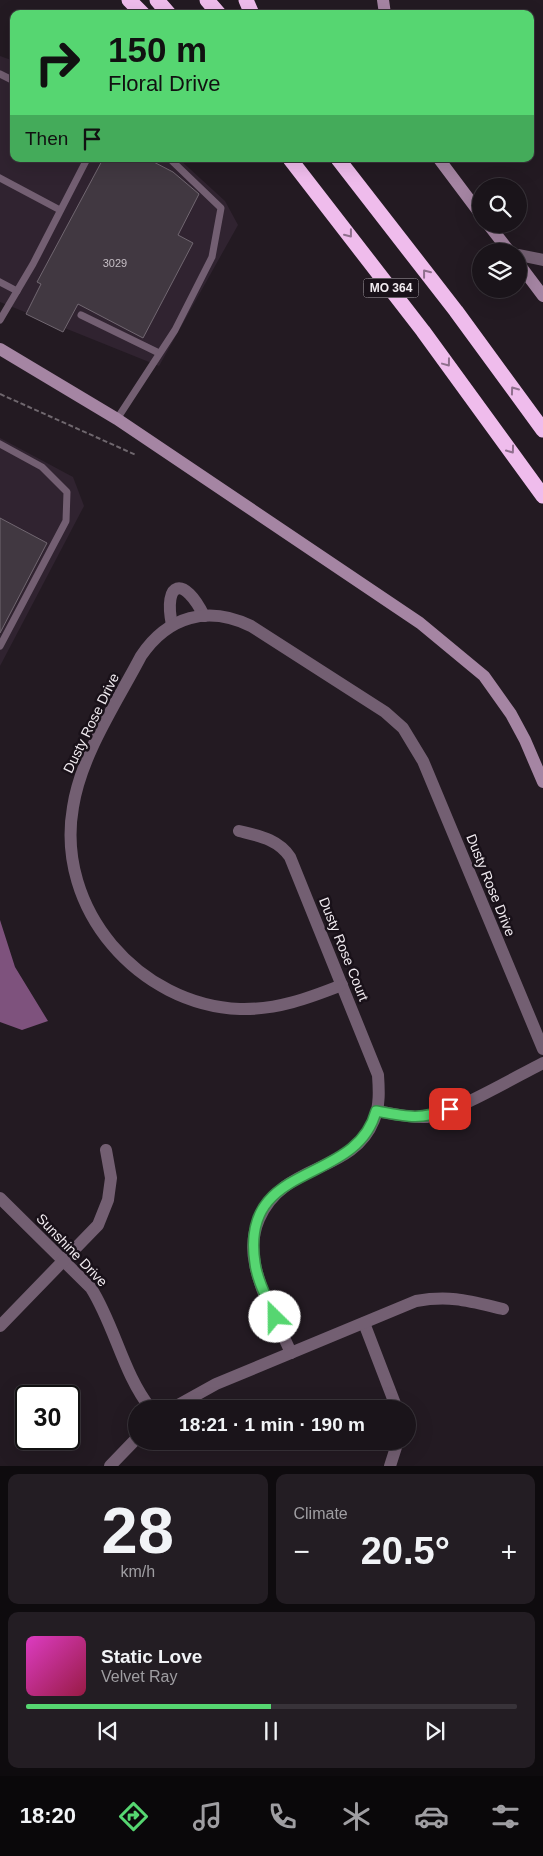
<!DOCTYPE html>
<meta charset="utf-8">
<style>
body{margin:0;font-family:Arial,sans-serif;background:#231d23;color:#f1f3f6;height:100vh;display:flex;flex-direction:column;font-size:19px;white-space:nowrap}
*{box-sizing:border-box;margin:0}
p{font-size:16px;color:#9f9ea2}
.icon{flex:none;width:28px;height:28px;fill:none;stroke:currentColor;stroke-width:2;stroke-linecap:round;stroke-linejoin:round}
.map{position:relative;height:1466px;overflow:hidden}
.panel{display:flex;flex-direction:column;gap:8px;padding:8px;background:#0e0b0e;flex:1}
.panel>*{flex:none}
.top-card{position:absolute;left:10px;top:10px;width:524px;height:152px;border-radius:10px;box-shadow:0 5px 20px #0002,0 0 0 1px #383339;background:#56d671;color:#111;overflow:hidden}
.tools{position:absolute;left:472px;top:178px;display:grid;gap:10px}
.tools a{display:grid;place-items:center;width:55px;height:55px;border-radius:50%;background:#1a141a;box-shadow:0 5px 20px #0002,0 0 0 1px #383339;font-size:25px}
.speed{position:absolute;left:15px;top:1385px;display:flex;gap:10px;font-size:25px;font-weight:700;text-align:center}
.speed>*{display:grid;place-content:center;width:65px;height:65px;border-radius:50%;background:#1a141a;box-shadow:0 5px 20px #0002,0 0 0 1px #383339;line-height:1}
.speed .limit{border:2px solid #111;border-radius:8px;background:#fff;color:#111}
.pin{position:absolute;display:grid;place-items:center;width:42px;height:42px;color:#fff;margin:-21px;border-radius:10px;box-shadow:0 2px 8px #0006}
.me{position:absolute;width:55px;margin:-28px;rotate:337deg;stroke-linejoin:round;filter:drop-shadow(0 0 4px #0008)}
.turn{display:flex;align-items:center;gap:18px;height:105px;padding:0 15px;font-size:22px}
.turn .icon{width:65px;height:65px;stroke-width:2.5}
.turn b{display:block;font-size:35px;line-height:42px}
.then{display:flex;align-items:center;height:48px;padding:0 15px;background:#0003;gap:10px;font-size:19px}
.big{font-size:38px;font-weight:600;line-height:1.1}
.panel .widget{flex:1;display:flex;flex-direction:column;justify-content:center;gap:8px;min-width:0;padding:0 18px;border-radius:10px;background:#231d23}
.panel .dial{align-items:center;gap:0}
.dial b{font-size:65px;line-height:1}
.song{display:flex;align-items:center;gap:15px}
.cover{width:60px;height:60px;border-radius:8px;background:linear-gradient(135deg,hsl(310 70% 55%),hsl(340 70% 35%))}
.played{height:5px;border-radius:2px;background:linear-gradient(90deg,#56d671 50%,#383339 50%)}
.keys{display:flex;justify-content:space-around;direction:ltr}
.heat{display:flex;justify-content:space-between;align-items:center;font-size:28px;direction:ltr}
.panel .tiles{flex:1;display:grid;gap:8px;grid-template-columns:1fr 1fr}
.widget:last-child{grid-column:span 2}
.trip{position:absolute;left:128px;top:1400px;width:288px;height:50px;border-radius:25px;background:#1a141a;box-shadow:0 5px 20px #0002,0 0 0 1px #383339;font-weight:600;line-height:50px;text-align:center}
.dock{display:flex;height:80px;justify-content:space-around;align-items:center;background:#0a080a;color:#9f9ea2}
.dock .icon{width:35px;height:35px}
.dock .on{color:#56d671}
.dock b{font-size:22px;color:#f1f3f6}
.map>svg:first-child{display:block}
.built{fill:#302330}
.water{fill:#7e527d}
.building{fill:#413841;stroke:#716771}
.lines{fill:none;stroke-linecap:round;stroke-linejoin:round}
.path{stroke:#6f676e;stroke-width:2;stroke-dasharray:5 2.5;stroke-linecap:butt}
.lane{stroke:#735f72;stroke-width:7}
.street{stroke:#735f72;stroke-width:12}
.secondary{stroke:#a585a3;stroke-width:12}
.highway{stroke:#efbcec;stroke-width:15}
.oneway{stroke:#8f6f8d}
.route-casing{stroke:#388b49;stroke-width:12}
.route{stroke:#56d671;stroke-width:9}
.labels{text-anchor:middle;dominant-baseline:central;stroke-width:5;stroke-linejoin:round;paint-order:stroke}
.number-label{font-size:11px;fill:#c5bec4}
.shield{fill:#191119;stroke:#b0aab0;stroke-width:1}
.shield-label{font-size:12px;font-weight:bold;fill:#f1ebf0}
.street-label{font-size:14px;fill:#f1ebf0;stroke:#191119}
</style>
<div class="map">
<svg width="543" height="1466" viewBox="0 0 543 1466">
<rect width="100%" height="100%" fill="#231a22"/>
<!-- built -->
<g class="built">
<polygon points="0,56 14,61 14,159 179,159 225,201 238,225 159,366 0,302"/>
<polygon points="0,438 73,477 84,506 0,666"/>
</g>
<!-- water -->
<polygon class="water" points="0,920 15,967 48,1021 22,1030 0,1022"/>
<!-- building -->
<g class="building">
<polygon points="103,159 148,159 173,172 199,194 178,235 193,243 143,338 78,304 63,332 26,314 41,284 37,282"/>
<polygon points="0,518 47,543 0,633"/>
</g>
<g class="lines">
<!-- path -->
<polyline class="path" points="0,394 136,455"/>
<!-- lane -->
<g class="lane">
<polyline points="0,74 14,81"/>
<polyline points="0,178 60,210"/>
<polyline points="0,282 17,291"/>
<polyline points="81,315 159,353"/>
<polyline points="0,320 33,264 87,159"/>
<polyline points="117,419 175,330 212,257 221,208 170,159"/>
<polyline points="0,444 42,467 67,492 66,521 0,646"/>
</g>
<!-- street -->
<g class="street">
<polyline points="519,255 543,260"/>
<path d="M172 625C163 581 184 575 204 616"/>
<path d="M239 831C259 836 278 839 290 857L378 1075C379 1089 380 1106 374 1120 352 1175 284 1161 259 1219 253 1233 252 1250 255 1264 261 1295 279 1325 291 1353"/>
<path d="M342 985C309 998 277 1010 240 1009 139 1005 55 909 73 807 81 755 117 702 141 656 168 616 208 605 251 626L385 712 403 728 423 761 543 1049"/>
<path d="M377 1111C393 1114 409 1118 427 1117 452 1114 517 1076 543 1063"/>
<path d="M0 1198 91 1288C115 1326 123 1374 151 1409"/>
<polyline points="364,1323 397,1409"/>
<polyline points="0,1326 98,1225 108,1200 111,1178 106,1150"/>
<path d="M171 1409 216 1384 416 1301C451 1295 469 1301 503 1309"/>
<polyline points="110,1466 136,1439"/>
<polyline points="390,1466 398,1441"/>
</g>
<!-- secondary -->
<g class="secondary">
<polyline points="383,0 385,14"/>
<polyline points="439,159 481,215"/>
<polyline points="488,224 509,251"/>
<polyline points="519,264 543,296"/>
<polyline points="0,349 117,419 420,623 484,676 511,714 525,740 543,782"/>
</g>
<!-- highway -->
<g class="highway">
<polyline points="129,0 143,14"/>
<polyline points="157,0 169,14"/>
<polyline points="207,0 219,14"/>
<polyline points="246,0 252,14"/>
<polyline points="290,159 423,331 543,496"/>
<polyline points="338,159 456,311 543,430"/>
</g>
</g>
<!-- one-way arrows -->
<defs><path id="oneway-chevron" d="M-2-3.5L2.5 0L-2 3.5" fill="none" stroke-width="1.6" stroke-linecap="round" stroke-linejoin="round" transform="scale(1.25)"/></defs>
<g class="oneway">
<use href="#oneway-chevron" transform="translate(349 234) rotate(52)"/>
<use href="#oneway-chevron" transform="translate(426 273) rotate(-128)"/>
<use href="#oneway-chevron" transform="translate(447 363) rotate(53)"/>
<use href="#oneway-chevron" transform="translate(514 390) rotate(-126)"/>
<use href="#oneway-chevron" transform="translate(511 450) rotate(54)"/>
</g>
<g class="lines">
<!-- route casing -->
<g class="route-casing">
<path id="route" d="M275 1317C268 1300 257 1281 255 1263 239 1159 356 1187 376 1111 408 1117 420 1120 450 1109"/>
</g>
<!-- route -->
<use href="#route" class="route"/>
</g>
<g class="labels">
<!-- number labels -->
<g class="number-label">
<text x="115" y="263">3029</text>
</g>
<!-- shield labels -->
<rect class="shield" x="363.5" y="278.5" width="55" height="19" rx="4"/>
<g class="shield-label">
<text x="391" y="288">MO 364</text>
</g>
<!-- street labels -->
<g class="street-label">
<text transform="translate(91 723) rotate(-64)">Dusty Rose Drive</text>
<text transform="translate(491 885) rotate(68)">Dusty Rose Drive</text>
<text transform="translate(344 949) rotate(68)">Dusty Rose Court</text>
<text transform="translate(72 1250) rotate(46)">Sunshine Drive</text>
</g>
</g>
</svg>
<div class="tools">
<a><svg class="icon" aria-label="search" viewBox="0 0 24 24"><circle cx="10" cy="10" r="6"/><path d="M15 15l6 6"/></svg></a>
<a><svg class="icon" aria-label="layers" viewBox="0 0 24 24"><path d="M12 4l9 5-9 5-9-5zM3 14l9 5 9-5"/></svg></a>
</div>
<div class="speed"><div class="limit">30</div></div>
<div class="pin" style="left:450px;top:1109px;background:#d93025"><svg class="icon" aria-label="arrive" viewBox="0 0 24 24"><path d="M6 21V4h12l-3 4 3 4H6"/></svg></div>
<svg class="me" style="left:275px;top:1317px" viewBox="-20 -20 40 40"><circle r="19" fill="#fff"/><path d="M0-13L10 11 0 6-10 11z" fill="#56d671"/></svg>
<div class="trip">18:21 · 1 min · 190 m</div>
<div class="top-card">
<div class="turn"><svg class="icon" aria-label="right" viewBox="0 0 24 24"><path d="M7 20v-9h11M14 6l5 5-5 5"/></svg><div><b>150 m</b>Floral Drive</div></div>
<div class="then">Then<svg class="icon" aria-label="arrive" viewBox="0 0 24 24"><path d="M6 21V4h12l-3 4 3 4H6"/></svg></div>
</div>
</div>
<section class="panel">
<div class="tiles">
<div class="widget dial"><b>28</b><p>km/h</p></div>
<div class="widget"><p>Climate</p>
<div class="heat"><a>−</a><b class="big">20.5°</b><a>+</a></div>
</div>
<div class="widget">
<div class="song"><i class="cover"></i><div><b>Static Love</b><p>Velvet Ray</p></div></div>
<div class="played"></div>
<div class="keys"><svg class="icon" aria-label="previous" viewBox="0 0 24 24"><path d="M18 5L8 12l10 7zM5 5v14"/></svg><svg class="icon" aria-label="pause" viewBox="0 0 24 24"><path d="M8 5v14M16 5v14"/></svg><svg class="icon" aria-label="next" viewBox="0 0 24 24"><path d="M6 5l10 7-10 7zM19 5v14"/></svg></div>
</div>
</div>
</section>
<nav class="dock">
<b>18:20</b>
<svg class="icon on" aria-label="directions" viewBox="0 0 24 24"><path d="M12 3l9 9-9 9-9-9zM9 14v-3h6M13 9l2 2-2 2"/></svg>
<svg class="icon" aria-label="music" viewBox="0 0 24 24"><path d="M9 18V5l10-2v13"/><circle cx="6" cy="18" r="3"/><circle cx="16" cy="16" r="3"/></svg>
<svg class="icon" aria-label="phone" viewBox="0 0 24 24"><path d="M5 4h4l2 5-3 2q2 4 5 5l2-3 5 2v4C11 20 4 13 5 4z"/></svg>
<svg class="icon" aria-label="climate" viewBox="0 0 24 24"><path d="M12 3v18M4 7l16 10M4 17L20 7"/></svg>
<svg class="icon" aria-label="car" viewBox="0 0 24 24"><path d="M5 17H2v-5l4-1 3-4h7l3 4 3 1v5h-3M9 17h6M6 11h13"/><circle cx="7" cy="17" r="2"/><circle cx="17" cy="17" r="2"/></svg>
<svg class="icon" aria-label="filters" viewBox="0 0 24 24"><path d="M4 7h16M4 17h16"/><circle cx="9" cy="7" r="2"/><circle cx="15" cy="17" r="2"/></svg>
</nav>
